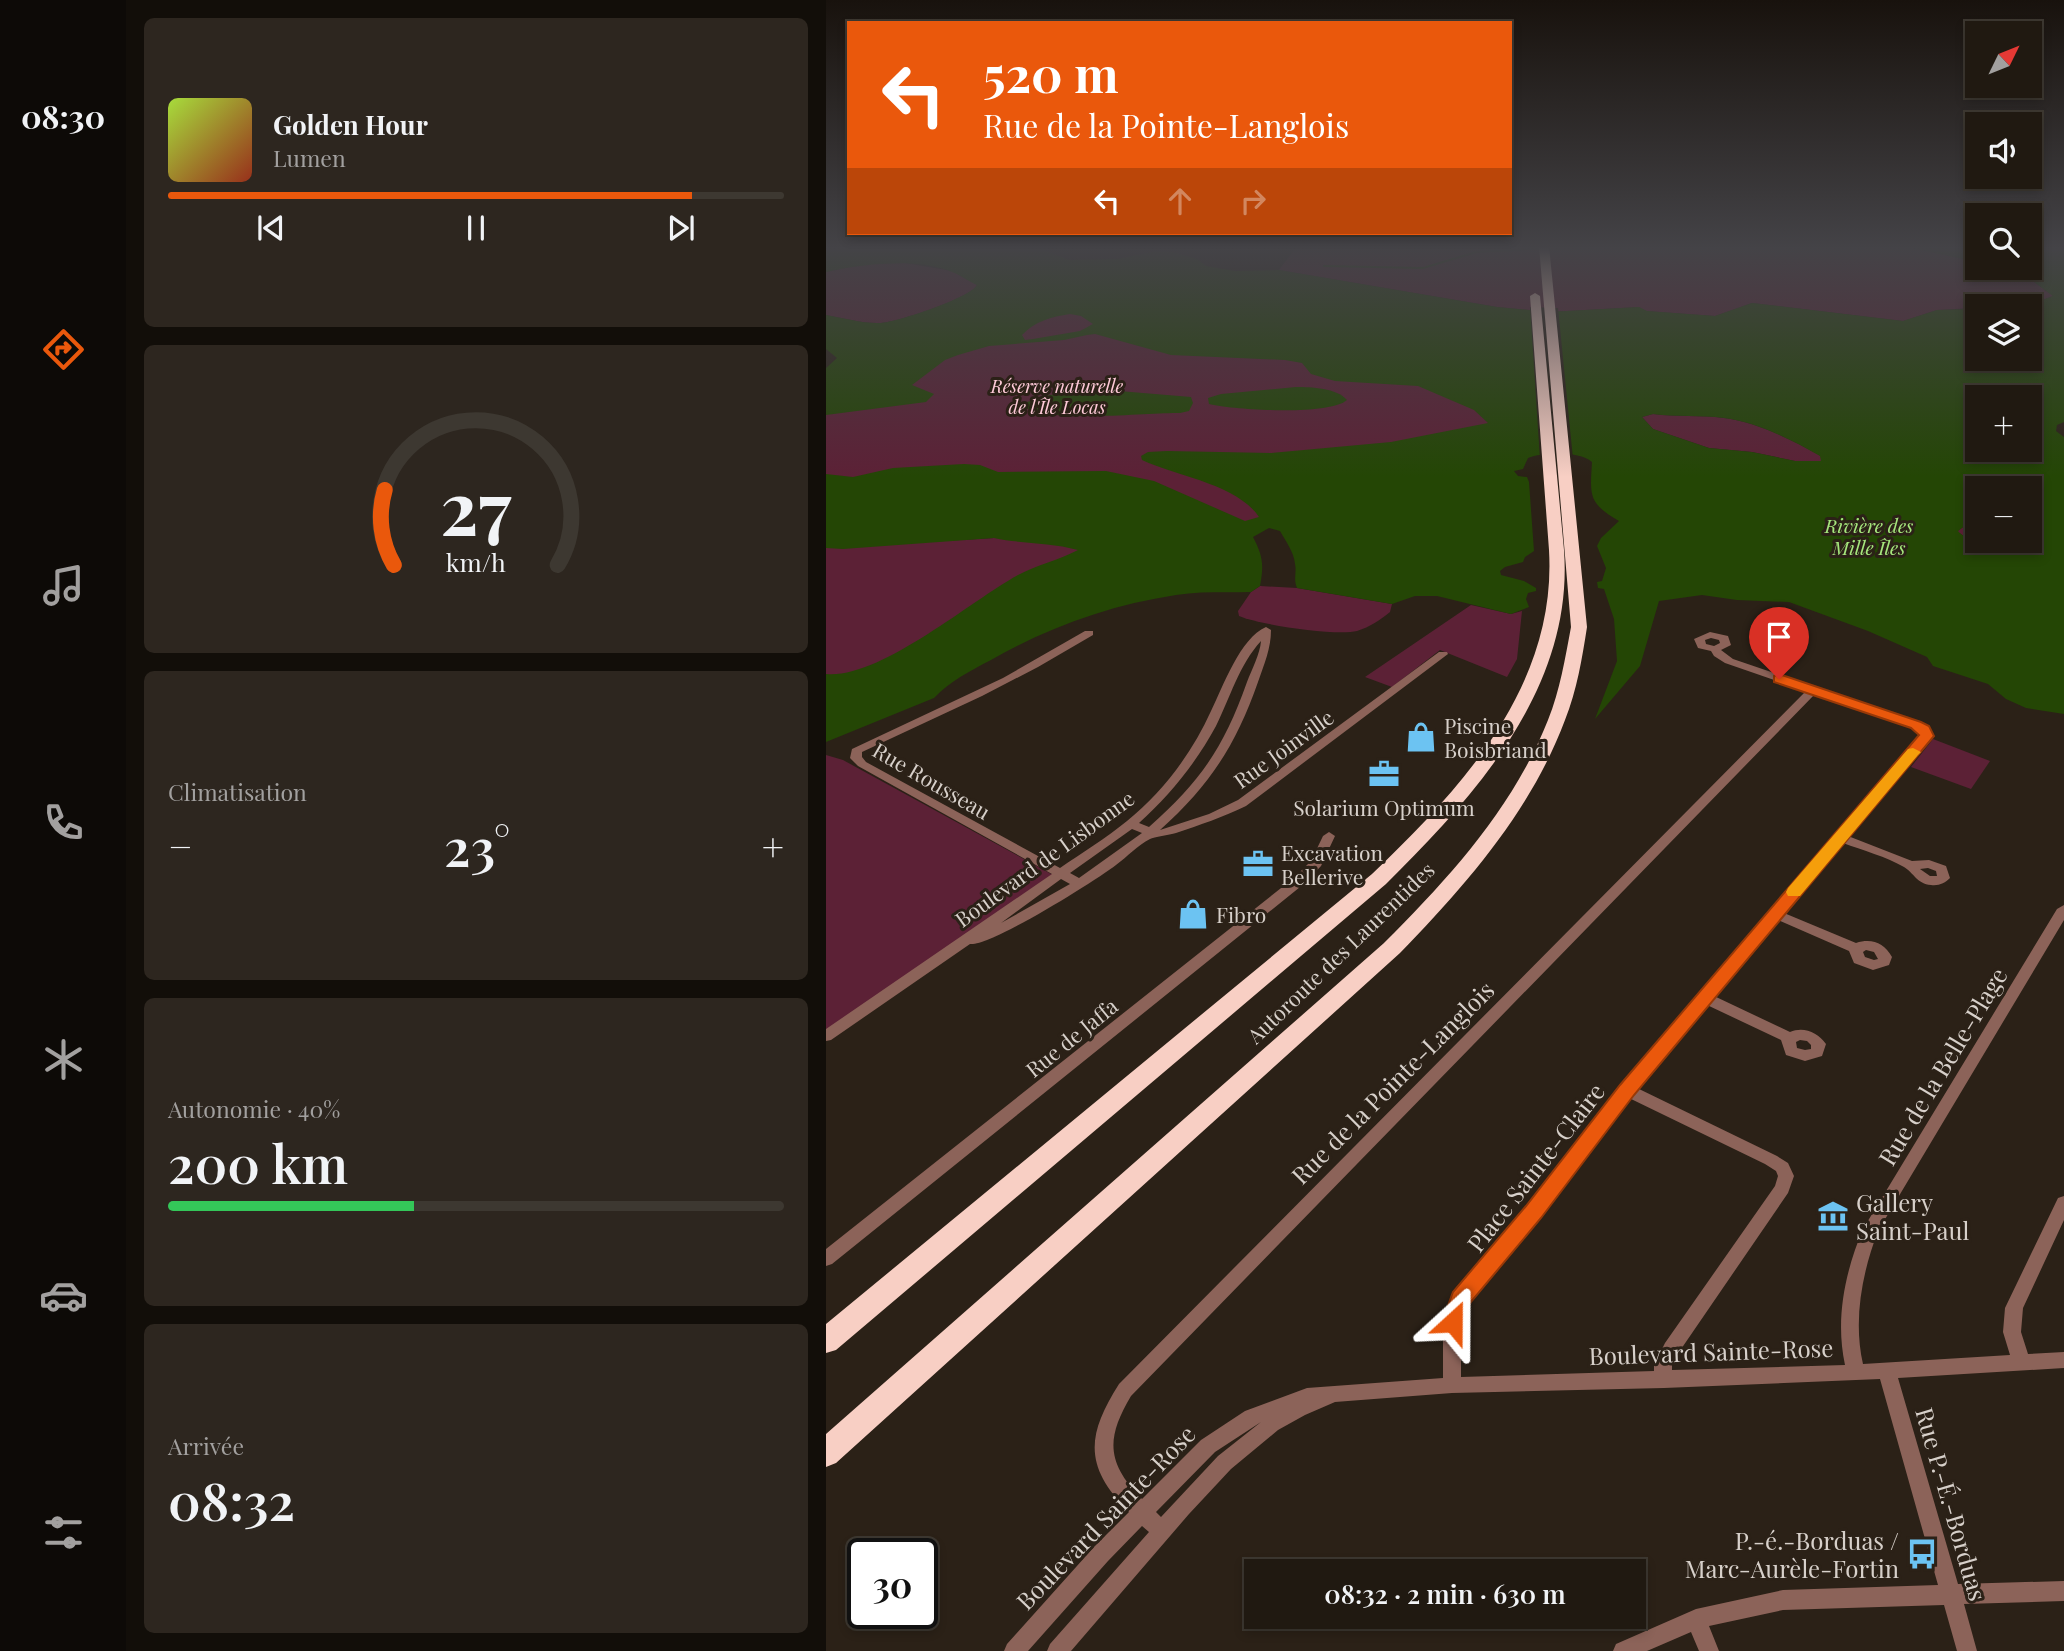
<!DOCTYPE html>
<html lang="fr">
<meta charset="utf-8">
<style>
body{margin:0;font-family:"Playfair Display",serif;background:#2d261f;color:#f1f3f6;height:100vh;display:flex;flex-direction:column;font-size:26px;white-space:nowrap}
*{box-sizing:border-box;margin:0}
p{font-size:23px;color:#a2a09f}
.icon{flex:none;width:38px;height:38px;fill:none;stroke:currentColor;stroke-width:2;stroke-linecap:round;stroke-linejoin:round}
.map{position:relative;flex:1;overflow:hidden}
.details{display:flex;flex-direction:column;gap:18px;padding:18px;background:#120e09;width:700px}
.details>*{flex:none}
.banner{position:absolute;left:21px;top:21px;width:665px;height:214px;border-radius:0px;box-shadow:0 4px 10px #0003,0 0 0 2px #3d3831;background:#ea580c;color:#fff;overflow:hidden}
.needle{width:46px;rotate:47deg}
.tools{position:absolute;left:1139px;top:21px;display:grid;gap:14px}
.tools a{display:grid;place-items:center;width:77px;height:77px;border-radius:0px;background:#201911;box-shadow:0 4px 10px #0003,0 0 0 2px #3d3831;font-size:35px}
.speed{position:absolute;left:21px;top:1538px;display:flex;gap:14px;font-size:35px;font-weight:700;text-align:center}
.speed>*{display:grid;place-content:center;width:91px;height:91px;border-radius:50%;background:#201911;box-shadow:0 4px 10px #0003,0 0 0 2px #3d3831;line-height:1}
.speed .limit{border:4px solid #111;border-radius:10px;background:#fff;color:#111}
.pin{position:absolute;display:grid;place-items:center;width:60px;height:60px;color:#fff;margin:-72px -30px;border-radius:50% 50% 50% 0;rotate:-45deg;box-shadow:0 0 7px #0007}
.pin .icon{rotate:45deg}
.me{position:absolute;width:77px;margin:-38px;rotate:24deg;stroke-linejoin:round;filter:drop-shadow(0 0 5px #0008)}
.turn{display:flex;align-items:center;gap:24px;height:147px;padding:0 21px;font-size:32px}
.turn .icon{width:91px;height:91px;stroke-width:2.5}
.turn b{display:block;font-size:49px;line-height:60px}
.lanes{display:flex;align-items:center;height:66px;padding:0 21px;background:#0003;justify-content:center;gap:35px;direction:ltr}
.lanes .off{opacity:.35}
.big{font-size:52px;font-weight:600;line-height:1.1}
.details .tile{flex:1;display:flex;flex-direction:column;justify-content:center;gap:10px;min-width:0;padding:0 24px;border-radius:10px;background:#2d261f}
.details .dial{align-items:center;gap:0}
.dial svg{height:182px;overflow:visible;fill:none;stroke:#3d3831;stroke-width:7;stroke-linecap:round;text-anchor:middle}
.dial text{fill:#f1f3f6;stroke:none}
.song{display:flex;align-items:center;gap:21px}
.cover{width:84px;height:84px;border-radius:10px;background:linear-gradient(135deg,hsl(80 70% 55%),hsl(10 70% 35%))}
.played{height:7px;border-radius:4px;background:linear-gradient(90deg,#ea580c 85%,#3d3831 85%)}
.keys{display:flex;justify-content:space-around;direction:ltr}
.heat{display:flex;justify-content:space-between;align-items:center;font-size:38px;direction:ltr}
.charge{height:10px;border-radius:5px;background:linear-gradient(90deg,#34c759 40%,#3d3831 0)}
.trip{position:absolute;left:418px;top:1559px;width:402px;height:70px;border-radius:0px;background:#201911;box-shadow:0 4px 10px #0003,0 0 0 2px #3d3831;font-weight:600;line-height:70px;text-align:center}
main{display:flex;flex:1;min-height:0}
.tabs{display:flex;flex-direction:column;width:126px;justify-content:space-around;align-items:center;background:#0d0a07;color:#a2a09f}
.tabs .icon{width:49px;height:49px}
.tabs .current{color:#ea580c}
.tabs b{font-size:32px;color:#f1f3f6}
.map>svg:first-child{display:block}
.green{fill:#5c2136}
.water{fill:#244605;fill-rule:evenodd}
.pier{fill:#2b2117}
.lines{fill:none;stroke-linecap:round;stroke-linejoin:round}
.stream{stroke:#244605;stroke-width:2}
.minor{fill:#8c6359;fill-rule:evenodd}
.highway{fill:#f8cfc4;fill-rule:evenodd}
.route{fill:#ea580c;stroke:#983908;stroke-width:2}
.slow{fill:#f59e0b}
.labels{text-anchor:middle;dominant-baseline:central;stroke-width:6;stroke-linejoin:round;paint-order:stroke}
.far-park-label{font-size:18px;font-style:italic;fill:#fecad8;stroke:#2b2117}
.far-water-label{font-size:19px;font-style:italic;fill:#a6e77d;stroke:#2b2117}
.poi-label{font-size:21px;fill:#d7d0ca;stroke:#2b2117;text-anchor:start}
.street-label{font-size:21px;fill:#d7d0ca;stroke:#2b2117}
.near-street-label{font-size:24px;fill:#d7d0ca;stroke:#2b2117}
.near-poi-label{font-size:24px;fill:#d7d0ca;stroke:#2b2117;text-anchor:start}
</style>
<main>
<nav class="tabs">
<b>08:30</b>
<svg class="icon current" aria-label="directions" viewBox="0 0 24 24"><path d="M12 3l9 9-9 9-9-9zM9 14v-3h6M13 9l2 2-2 2"/></svg>
<svg class="icon" aria-label="music" viewBox="0 0 24 24"><path d="M9 18V5l10-2v13"/><circle cx="6" cy="18" r="3"/><circle cx="16" cy="16" r="3"/></svg>
<svg class="icon" aria-label="phone" viewBox="0 0 24 24"><path d="M5 4h4l2 5-3 2q2 4 5 5l2-3 5 2v4C11 20 4 13 5 4z"/></svg>
<svg class="icon" aria-label="climate" viewBox="0 0 24 24"><path d="M12 3v18M4 7l16 10M4 17L20 7"/></svg>
<svg class="icon" aria-label="car" viewBox="0 0 24 24"><path d="M5 17H2v-5l4-1 3-4h7l3 4 3 1v5h-3M9 17h6M6 11h13"/><circle cx="7" cy="17" r="2"/><circle cx="17" cy="17" r="2"/></svg>
<svg class="icon" aria-label="filters" viewBox="0 0 24 24"><path d="M4 7h16M4 17h16"/><circle cx="9" cy="7" r="2"/><circle cx="15" cy="17" r="2"/></svg>
</nav>
<section class="details">
<div class="tile">
<div class="song"><i class="cover"></i><div><b>Golden Hour</b><p>Lumen</p></div></div>
<div class="played"></div>
<div class="keys"><svg class="icon" aria-label="previous" viewBox="0 0 24 24"><path d="M18 5L8 12l10 7zM5 5v14"/></svg><svg class="icon" aria-label="pause" viewBox="0 0 24 24"><path d="M8 5v14M16 5v14"/></svg><svg class="icon" aria-label="next" viewBox="0 0 24 24"><path d="M6 5l10 7-10 7zM19 5v14"/></svg></div>
</div>
<div class="tile dial"><svg viewBox="0 0 100 80">
<path d="M14 69A42 42 0 1 1 86 69"/>
<path d="M14 69A42 42 0 0 1 10 36" stroke="#ea580c"/>
<text x="50" y="56" font-size="32" font-weight="700">27</text>
<text x="50" y="72" font-size="11">km/h</text>
</svg></div>
<div class="tile"><p>Climatisation</p>
<div class="heat"><a>−</a><b class="big">23°</b><a>+</a></div>
</div>
<div class="tile"><p>Autonomie · 40%</p><b class="big">200 km</b><div class="charge"></div></div>
<div class="tile"><p>Arrivée</p><b class="big">08:32</b></div>
</section>
<div class="map">
<svg width="1238" height="1651" viewBox="0 0 1238 1651">
<rect width="100%" height="100%" fill="#2b2117"/>
<!-- green -->
<g class="green">
<polygon points="471,246 1077,246 1151,262 1152,268 1189,268 1227,296 1206,304 1186,306 1111,310 1077,321 926,303 889,316 820,311 813,307 723,312 671,307 453,270"/>
<path d="M79 263 126 271 151 285C145 298 71 322 55 323 37 324 18 318 0 315V272L38 264Z"/>
<polygon points="256,308 710,403 463,520 400,535 0,486 0,404 189,321"/>
<path d="M827 414C851 417 875 415 898 418 931 422 966 440 995 456V461H969L926 452 883 448 827 429 816 417Z"/>
<path d="M1204 521 1213 528 1212 536C1212 536 1205 543 1204 544 1188 552 1143 543 1131 531L1140 525 1151 522 1152 541H1204Z"/>
<polygon points="168,538 281,540 116,641 0,683 0,548"/>
<path d="M434 586 471 588 566 604 564 612C554 620 544 627 531 631 510 636 434 625 413 616L412 611 425 592Z"/>
<polygon points="645,605 685,614 696,611 691,659 681,677 614,650 566,687 539,677"/>
<polygon points="1107,739 1164,761 1145,789 1085,767"/>
<polygon points="0,755 17,760 227,875 0,1033"/>
</g>
<!-- water -->
<g class="water">
<path d="M40 246H224L220 251 243 260 292 259 331 251 347 252 371 259 380 266 409 271 453 270 671 307 723 312 813 307 821 311 889 316 926 303 1077 321 1111 310 1151 309 1152 359H1204V306H1186L1206 304 1227 296 1189 268H1204V246H1238V422L1231 425 1230 431 1238 437V714L1200 708 1180 699 1162 684 1107 666 1101 657 1042 631 963 602 911 600 876 595 833 601 814 666 769 719 791 661 788 619 778 589 772 588 771 582 776 581 780 568 771 546 775 538 793 521C762 503 764 496 766 462 753 451 718 452 702 458L697 469 688 471 692 476 701 477 703 482 708 551 699 557 697 562 679 567 674 571 675 575 698 581 710 588V591L702 593 700 599 703 607 685 614 611 596H589L566 604 471 588C467 578 471 573 469 564 468 552 460 542 454 531L443 528 427 537C437 556 438 565 434 586L425 592C401 593 375 591 350 595 284 605 223 627 165 660 144 671 124 681 108 698L0 742V674C54 679 143 602 192 575 211 565 233 560 252 550 224 542 196 544 168 538L17 549 0 548V474L27 477 67 468 138 464 154 465 172 472 280 471 328 481 419 521 433 517C411 484 350 476 316 460L315 456 322 452 341 451 445 453 565 442 662 423 648 410 592 386 509 381 485 374 476 363 459 360 345 355 269 334 261 335 238 340 163 346 132 355 119 360 86 385 108 394 100 402 0 415V368L11 358 0 349V315C18 318 37 324 55 323 71 322 144 298 151 285 142 281 135 275 126 272 94 257 34 264 0 272V249ZM244 314 255 316 267 324 254 331 207 339 199 340 196 335C209 321 225 317 244 314ZM1152 397H1204V450H1152ZM827 414C851 417 875 415 898 418 931 422 966 440 994 456L995 461H969L926 452 883 448 827 429 816 417ZM1152 488H1204V521L1213 528 1212 536C1212 537 1205 543 1204 544 1189 552 1142 544 1132 531L1140 525 1152 522Z"/>
<polygon points="1077,246 1151,246 1151,262"/>
<path d="M470 387C485 387 511 388 521 400 503 416 408 410 383 404L382 398 395 394Z"/>
<path d="M293 391 365 397 367 403 363 411 354 413C324 412 212 425 195 404L223 395Z"/>
</g>
<!-- pier -->
<polygon class="pier" points="704,307 732,308 747,459 714,459"/>
<g class="lines">
<!-- stream -->
<polyline class="stream" points="498,266 597,268 650,252 758,246"/>
<!-- minor -->
<g class="minor">
<path d="M440 627 445 630C445 649 438 664 432 682 410 745 384 785 334 830L383 814 412 800 613 652H621L622 654 420 806C397 817 374 825 350 833 343 835 328 837 324 839 312 845 301 857 290 865 269 881 164 947 144 944L5 1040 0 1041V1029L226 874 32 766 24 758 26 749 177 678 259 631H267V635L212 667 156 696 36 752V757L40 762 234 868C256 853 280 838 301 821 337 792 366 753 385 711 397 687 414 638 440 627ZM435 641C434 654 426 669 421 682 398 747 375 781 323 827L313 823C344 795 370 763 390 726 404 698 413 665 435 641ZM306 829 316 833 253 878 244 873ZM235 879 244 884 175 923Z"/>
<path d="M884 632 902 636 905 645 895 650 907 659 1094 723 1104 729 1106 736 1104 738 1022 836 1086 861 1103 860 1120 866 1124 878C1119 883 1113 886 1105 885 1091 884 1088 873 1078 867 1061 857 1036 850 1017 843L958 913 1030 943C1046 938 1058 943 1066 957L1063 965 1047 970 1028 963 1023 951 952 920 888 996 964 1032C977 1026 992 1032 1000 1044L996 1056 979 1061 960 1055 955 1040 881 1005 811 1088 951 1156 962 1163 968 1176 962 1193 851 1355 846 1365V1370L1019 1365C1009 1319 1019 1272 1037 1229L1231 909 1238 905V920L1052 1231C1036 1273 1027 1320 1037 1364L1184 1355 1177 1332 1179 1308 1232 1198 1238 1196V1220L1197 1308 1195 1332 1202 1354 1238 1352V1368L1072 1378 1132 1584 1238 1581V1601L1138 1604 1151 1651H1131L1118 1605 957 1610 883 1626 893 1651H873L865 1632 821 1651H787L790 1644 870 1609 957 1590 1112 1585 1054 1379 838 1388 626 1393 509 1402 479 1415 452 1430 405 1469 363 1514 245 1651H221L224 1644 323 1532 316 1526 282 1561 202 1651H178L181 1644 268 1547 303 1512C258 1467 260 1436 293 1384L980 691 899 663 888 656 885 651 872 648 868 639ZM885 638 893 640 894 643 888 646 880 644 879 640ZM989 694 1086 727 1094 732V736L796 1086 701 1207 629 1293 617 1332V1378L481 1388 419 1411 375 1440 316 1499C280 1463 280 1438 305 1396ZM1102 868 1110 871 1111 876H1104L1094 869ZM1040 950 1048 952 1052 959 1048 960 1039 957 1037 952ZM974 1040 981 1041 985 1045V1049L979 1050 971 1048 970 1042ZM803 1098 939 1164 950 1171 952 1176 949 1186 839 1343 828 1365V1371L635 1377V1332L643 1301 713 1217ZM435 1422 392 1456 335 1517 330 1512 389 1452Z"/>
<polygon points="503,832 509,836 495,866 479,883 6,1264 0,1266 0,1249 469,877 485,861 497,836"/>
</g>
<!-- highway -->
<g class="highway">
<path d="M713 246H723L761 627C756 659 751 690 739 720 705 811 640 885 574 953L10 1463 0 1467V1434L558 943C624 877 687 808 722 720 734 690 739 659 745 627Z"/>
<path d="M709 293 714 296 738 550C748 687 651 794 560 884L10 1350 0 1353V1324L546 874C637 787 731 685 723 550L704 296Z"/>
</g>
</g>
<!-- sky -->
<linearGradient id="sky" x2="0" y2="1"><stop stop-color="#18120d"/><stop offset="0.52" stop-color="#444347"/><stop offset="1" stop-color="#444347" stop-opacity="0"/></linearGradient>
<rect width="1238" height="477" fill="url(#sky)"/>
<!-- route -->
<polygon class="route" points="953,674 1095,722 1103,726 1108,736 808,1095 715,1218 644,1303 635,1329 627,1332 619,1329 616,1322 627,1292 700,1206 794,1085 1093,735 1085,728 948,682 948,676"/>
<!-- slow -->
<polygon class="slow" points="1087,748 1095,752 1092,755 974,896 962,896 960,892 962,888 1082,749"/>
<!-- icons -->
<defs>
<g id="shop-bare" transform="scale(2.415)"><path d="M-5-2.5h2.3a2.7 3.5 0 0 1 5.4 0H5L5.5 6h-11ZM-1.5-2.5h3a1.5 2.3 0 0 0-3 0Z" fill="#6cc3f2" stroke="#2b2117" stroke-width="2.5" paint-order="stroke"/></g>
<g id="office-bare" transform="scale(2.415)"><path d="M-6-3h4V-5.5h4V-3h4V5H-6ZM-1-4.5V-3h2v-1.5ZM-6 0V1H6V0Z" fill="#6cc3f2" stroke="#2b2117" stroke-width="2.5" paint-order="stroke"/></g>
<g id="museum-bare" transform="scale(2.415)"><path d="M0-6L6-3V-2H-6V-3ZM-5-1h2V3h-2ZM-1-1h2V3h-2ZM3-1h2V3H3ZM-6 4H6V6H-6Z" fill="#6cc3f2" stroke="#2b2117" stroke-width="2.5" paint-order="stroke"/></g>
<g id="bus-bare" transform="scale(2.415)"><path d="M-5-6H5V4H4V6H2V4H-2V6H-4V4H-5ZM-3.5-4V0h7V-4ZM-3.5 1.2v1.5H-2V1.2ZM2 1.2v1.5H3.5V1.2Z" fill="#6cc3f2" stroke="#2b2117" stroke-width="2.5" paint-order="stroke"/></g>
</defs>
<g fill-rule="evenodd">
<use href="#shop-bare" x="595" y="737"/>
<use href="#office-bare" x="558" y="774"/>
<use href="#office-bare" x="432" y="864"/>
<use href="#shop-bare" x="367" y="914"/>
<use href="#museum-bare" x="1007" y="1216"/>
<use href="#bus-bare" x="1096" y="1554"/>
</g>
<g class="labels">
<!-- far-park labels -->
<g class="far-park-label">
<text x="231" y="386">Réserve naturelle<tspan x="231" dy="21">de l'Île Locas</tspan></text>
</g>
<!-- far-water labels -->
<g class="far-water-label">
<text x="1043" y="525">Rivière des<tspan x="1043" dy="22">Mille Îles</tspan></text>
</g>
<!-- poi labels -->
<g class="poi-label">
<text x="618" y="725">Piscine<tspan x="618" dy="24">Boisbriand</tspan></text>
<text x="558" y="807" text-anchor="middle">Solarium Optimum</text>
<text x="455" y="852">Excavation<tspan x="455" dy="24">Bellerive</tspan></text>
<text x="390" y="914">Fibro</text>
</g>
<!-- street labels -->
<g class="street-label">
<text transform="translate(457 748) rotate(-36)">Rue Joinville</text>
<text transform="translate(106 780) rotate(30)">Rue Rousseau</text>
<text transform="translate(218 858) rotate(-36)">Boulevard de Lisbonne</text>
<text transform="translate(514 952) rotate(-44)">Autoroute des Laurentides</text>
<text transform="translate(245 1037) rotate(-39)">Rue de Jaffa</text>
</g>
<!-- near-street labels -->
<g class="near-street-label">
<text transform="translate(1116 1066) rotate(-59)">Rue de la Belle-Plage</text>
<text transform="translate(566 1082) rotate(-45)">Rue de la Pointe-Langlois</text>
<text transform="translate(709 1167) rotate(-52)">Place Sainte-Claire</text>
<text transform="translate(885 1351) rotate(-2)">Boulevard Sainte-Rose</text>
<text transform="translate(1126 1504) rotate(74)">Rue P.-É.-Borduas</text>
<text transform="translate(279 1517) rotate(-46)">Boulevard Sainte-Rose</text>
</g>
<!-- near-poi labels -->
<g class="near-poi-label">
<text x="1030" y="1202">Gallery<tspan x="1030" dy="28">Saint-Paul</tspan></text>
<text x="1073" y="1540" text-anchor="end">P.-é.-Borduas /<tspan x="1073" dy="28">Marc-Aurèle-Fortin</tspan></text>
</g>
</g>
</svg>
<div class="tools">
<a><svg class="needle" viewBox="-14 -14 28 28"><path d="M0-13l5 13h-10z" fill="#e53935"/><path d="M0 13l5-13h-10z" fill="#a2a09f"/></svg></a>
<a><svg class="icon" aria-label="sound" viewBox="0 0 24 24"><path d="M4 9h4l5-4v14l-5-4H4zM17 9q2 3 0 6"/></svg></a>
<a><svg class="icon" aria-label="search" viewBox="0 0 24 24"><circle cx="10" cy="10" r="6"/><path d="M15 15l6 6"/></svg></a>
<a><svg class="icon" aria-label="layers" viewBox="0 0 24 24"><path d="M12 4l9 5-9 5-9-5zM3 14l9 5 9-5"/></svg></a>
<a>+</a>
<a>−</a>
</div>
<div class="speed"><div class="limit">30</div></div>
<div class="pin" style="left:953px;top:679px;background:#d93025"><svg class="icon" aria-label="arrive" viewBox="0 0 24 24"><path d="M6 21V4h12l-3 4 3 4H6"/></svg></div>
<svg class="me" style="left:627px;top:1322px" viewBox="-20 -20 40 40"><path d="M0-17L14 15 0 8-14 15z" fill="#ea580c" stroke="#fff" stroke-width="4"/></svg>
<div class="trip">08:32 · 2 min · 630 m</div>
<div class="banner">
<div class="turn"><svg class="icon" aria-label="left" viewBox="0 0 24 24"><path d="M17 20v-9H6M10 6l-5 5 5 5"/></svg><div><b>520 m</b>Rue de la Pointe-Langlois</div></div>
<div class="lanes"><svg class="icon" aria-label="left" viewBox="0 0 24 24"><path d="M17 20v-9H6M10 6l-5 5 5 5"/></svg><svg class="icon off" aria-label="ahead" viewBox="0 0 24 24"><path d="M12 20V5M6 11l6-6 6 6"/></svg><svg class="icon off" aria-label="right" viewBox="0 0 24 24"><path d="M7 20v-9h11M14 6l5 5-5 5"/></svg></div>
</div>
</div>
</main>
